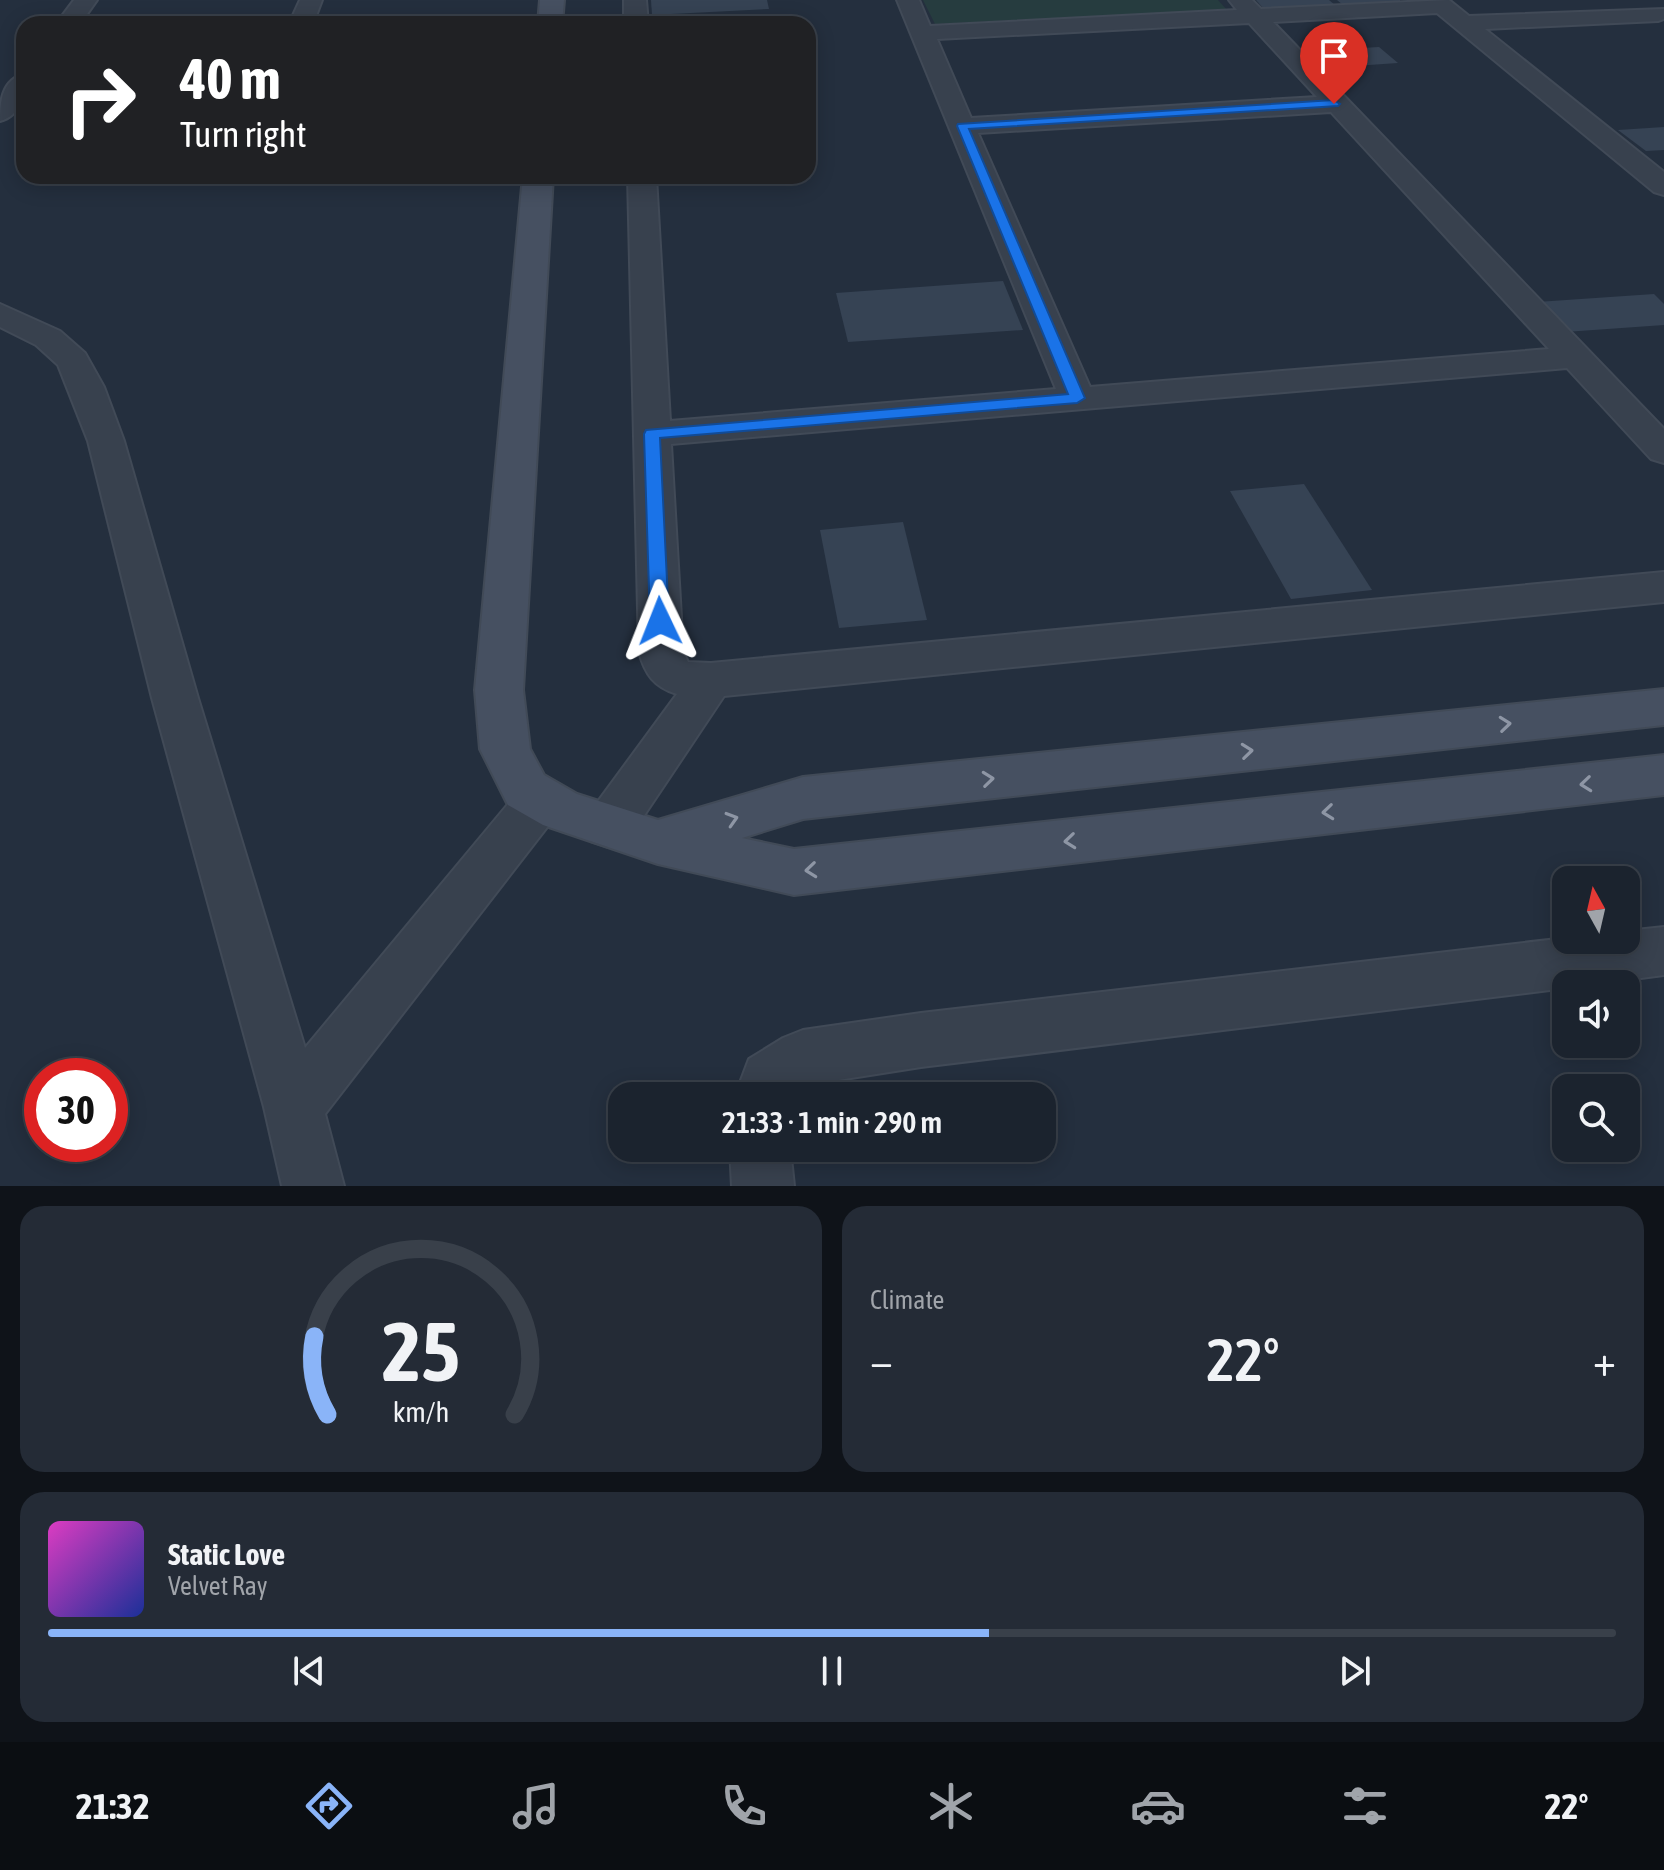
<!DOCTYPE html>
<meta charset="utf-8">
<style>
body{margin:0;font-family:"Asap Condensed",sans-serif;background:#242b36;color:#f1f3f6;height:100vh;display:flex;flex-direction:column;font-size:30px;white-space:nowrap}
*{box-sizing:border-box;margin:0}
p{font-size:26px;color:#a0a4aa}
.icon{flex:none;width:44px;height:44px;fill:none;stroke:currentColor;stroke-width:2;stroke-linecap:round;stroke-linejoin:round}
.map{position:relative;height:1186px;overflow:hidden}
.sheet{display:flex;flex-direction:column;gap:20px;padding:20px;background:#0f1319;flex:1}
.sheet>*{flex:none}
.banner{position:absolute;left:16px;top:16px;width:800px;height:168px;border-radius:24px;box-shadow:0 4px 20px #0003,0 0 0 2px #39404a;background:#202124;color:#fff;overflow:hidden}
.needle{width:52px;rotate:352deg}
.buttons{position:absolute;left:1552px;top:866px;display:grid;gap:16px}
.buttons a{display:grid;place-items:center;width:88px;height:88px;border-radius:16px;background:#1b232e;box-shadow:0 4px 20px #0003,0 0 0 2px #39404a;font-size:40px}
.speed{position:absolute;left:24px;top:1058px;display:flex;gap:16px;font-size:40px;font-weight:700;text-align:center}
.speed>*{display:grid;place-content:center;width:104px;height:104px;border-radius:50%;background:#1b232e;box-shadow:0 4px 20px #0003,0 0 0 2px #39404a;line-height:1}
.speed .limit{border:12px solid #d22;background:#fff;color:#111}
.pin{position:absolute;display:grid;place-items:center;width:68px;height:68px;color:#fff;margin:-82px -34px;border-radius:50% 50% 50% 0;rotate:-45deg;box-shadow:0 0 8px #0007}
.pin .icon{rotate:45deg}
.me{position:absolute;width:88px;margin:-44px;rotate:358deg;stroke-linejoin:round;filter:drop-shadow(0 0 6px #0008)}
.turn{display:flex;align-items:center;gap:28px;height:168px;padding:0 32px;font-size:36px}
.turn .icon{width:104px;height:104px;stroke-width:2.5}
.turn b{display:block;font-size:56px;line-height:68px}
.big{font-size:60px;font-weight:600;line-height:1.1}
.sheet .widget{flex:1;display:flex;flex-direction:column;justify-content:center;gap:12px;min-width:0;padding:0 28px;border-radius:24px;background:#242b36}
.sheet .dial{align-items:center;gap:0}
.dial svg{height:208px;overflow:visible;fill:none;stroke:#39404a;stroke-width:7;stroke-linecap:round;text-anchor:middle}
.dial text{fill:#f1f3f6;stroke:none}
.song{display:flex;align-items:center;gap:24px}
.cover{width:96px;height:96px;border-radius:12px;background:linear-gradient(135deg,hsl(310 70% 55%),hsl(230 70% 35%))}
.played{height:8px;border-radius:4px;background:linear-gradient(90deg,#8ab4f8 60%,#39404a 60%)}
.keys{display:flex;justify-content:space-around;direction:ltr}
.heat{display:flex;justify-content:space-between;align-items:center;font-size:44px;direction:ltr}
.sheet .tiles{flex:1;display:grid;gap:20px;grid-template-columns:1fr 1fr}
.widget:last-child{grid-column:span 2}
.trip{position:absolute;left:608px;top:1082px;width:448px;height:80px;border-radius:24px;background:#1b232e;box-shadow:0 4px 20px #0003,0 0 0 2px #39404a;font-weight:600;line-height:80px;text-align:center}
.menu{display:flex;height:128px;justify-content:space-around;align-items:center;background:#0b0e12;color:#a0a4aa}
.menu .icon{width:56px;height:56px}
.menu .on{color:#8ab4f8}
.menu b{font-size:36px;color:#f1f3f6}
.map>svg:first-child{display:block}
.green{fill:#263c3f}
.building{fill:#364354}
.lines{fill:none;stroke-linecap:round;stroke-linejoin:round}
.street-casing{stroke:#414a57;stroke-width:4}
.secondary-casing{stroke:#414a57;stroke-width:4}
.street{fill:#38414e;fill-rule:evenodd}
.secondary{fill:#465061;fill-rule:evenodd}
.oneway{stroke:#8e96a5}
.route{fill:#1a73e8;stroke:#114b97;stroke-width:2}
</style>
<div class="map">
<svg width="1664" height="1186" viewBox="0 0 1664 1186">
<rect width="100%" height="100%" fill="#242f3e"/>
<!-- green -->
<polygon class="green" points="923,0 1218,0 1227,10 935,24"/>
<!-- building -->
<g class="building">
<polygon points="651,0 767,0 769,9 652,15"/>
<polygon points="1256,0 1329,0 1335,5 1264,9"/>
<polygon points="1337,0 1400,0 1400,2 1343,5"/>
<polygon points="1379,47 1398,63 1325,68 1309,51"/>
<polygon points="1664,127 1664,150 1646,151 1618,130"/>
<polygon points="1003,281 1023,330 848,342 836,293"/>
<polygon points="1654,294 1664,304 1664,325 1565,332 1537,302"/>
<polygon points="1304,484 1372,590 1291,599 1230,491"/>
<polygon points="903,522 927,620 839,628 820,530"/>
</g>
<g class="lines">
<!-- street casing -->
<g class="street-casing">
<g id="street">
<polygon points="74,0 97,0 80,24 56,24"/>
<polygon points="300,0 322,0 313,24 289,24"/>
<polygon points="624,0 646,0 648,24 624,24"/>
<path d="M897 0H919L930 26 1237 10 1229 0H1252L1261 9 1449 0 1469 16 1664 9V19L1658 21 1485 29 1664 172V195L1654 192 1437 13 1273 22 1664 429V463L1651 459 1567 368 671 444 683 652 688 662 711 663 1664 572V602L724 696 627 841 609 847 591 841 584 826 591 811 677 694C654 687 645 674 639 652L628 176H656L670 421 1056 389ZM1249 23 1317 97 971 118 937 39ZM1331 112 1549 349 1090 387 978 133Z"/>
<path d="M24 74C24 94 22 115 0 121 0 101 2 80 24 74Z"/>
<polygon points="0,304 60,331 85,353 104,387 124,441 198,698 305,1048 524,785 541,779 558,785 565,799 558,813 325,1114 344,1186 282,1186 264,1107 152,698 88,441 58,365 36,345 0,327"/>
<polygon points="1664,927 1664,975 1595,984 1566,984 1566,988 921,1067 813,1084 795,1096 735,1096 749,1059 783,1038 803,1030 921,1013 1566,938 1626,940 1626,931"/>
<polygon points="730,1148 790,1148 794,1186 732,1186"/>
</g>
</g>
<!-- secondary casing -->
<g class="secondary-casing">
<g id="secondary">
<polygon points="540,0 564,0 562,24 538,24"/>
<polygon points="523,176 553,176 523,690 530,749 544,775 577,794 658,820 803,777 1664,689 1664,725 803,819 742,838 794,849 1664,755 1664,795 794,895 658,864 543,825 508,805 480,749 475,690"/>
</g>
</g>
<!-- street -->
<use href="#street" class="street"/>
<!-- secondary -->
<use href="#secondary" class="secondary"/>
</g>
<!-- one-way arrows -->
<defs><path id="oneway-chevron" d="M-2-3.5L2.5 0L-2 3.5" fill="none" stroke-width="1.6" stroke-linecap="round" stroke-linejoin="round" transform="scale(2)"/></defs>
<g class="oneway">
<use href="#oneway-chevron" transform="translate(1505 724) rotate(-6)"/>
<use href="#oneway-chevron" transform="translate(1247 751) rotate(-6)"/>
<use href="#oneway-chevron" transform="translate(988 779) rotate(-6)"/>
<use href="#oneway-chevron" transform="translate(1586 784) rotate(174)"/>
<use href="#oneway-chevron" transform="translate(1328 812) rotate(174)"/>
<use href="#oneway-chevron" transform="translate(732 819) rotate(-17)"/>
<use href="#oneway-chevron" transform="translate(1070 841) rotate(174)"/>
<use href="#oneway-chevron" transform="translate(811 870) rotate(174)"/>
</g>
<!-- route -->
<polygon class="route" points="1334,100 1340,104 1338,106 969,129 1085,398 1077,403 660,438 669,621 666,626 653,626 650,621 644,434 646,430 1068,394 957,126 958,124"/>
</svg>
<div class="buttons">
<a><svg class="needle" viewBox="-14 -14 28 28"><path d="M0-13l5 13h-10z" fill="#e53935"/><path d="M0 13l5-13h-10z" fill="#a0a4aa"/></svg></a>
<a><svg class="icon" aria-label="sound" viewBox="0 0 24 24"><path d="M4 9h4l5-4v14l-5-4H4zM17 9q2 3 0 6"/></svg></a>
<a><svg class="icon" aria-label="search" viewBox="0 0 24 24"><circle cx="10" cy="10" r="6"/><path d="M15 15l6 6"/></svg></a>
</div>
<div class="speed"><div class="limit">30</div></div>
<div class="pin" style="left:1334px;top:104px;background:#d93025"><svg class="icon" aria-label="arrive" viewBox="0 0 24 24"><path d="M6 21V4h12l-3 4 3 4H6"/></svg></div>
<svg class="me" style="left:660px;top:621px" viewBox="-20 -20 40 40"><path d="M0-17L14 15 0 8-14 15z" fill="#1a73e8" stroke="#fff" stroke-width="4"/></svg>
<div class="trip">21:33 · 1 min · 290 m</div>
<div class="banner">
<div class="turn"><svg class="icon" aria-label="right" viewBox="0 0 24 24"><path d="M7 20v-9h11M14 6l5 5-5 5"/></svg><div><b>40 m</b>Turn right</div></div>
</div>
</div>
<section class="sheet">
<div class="tiles">
<div class="widget dial"><svg viewBox="0 0 100 80">
<path d="M14 69A42 42 0 1 1 86 69"/>
<path d="M14 69A42 42 0 0 1 9 39" stroke="#8ab4f8"/>
<text x="50" y="56" font-size="32" font-weight="700">25</text>
<text x="50" y="72" font-size="11">km/h</text>
</svg></div>
<div class="widget"><p>Climate</p>
<div class="heat"><a>−</a><b class="big">22°</b><a>+</a></div>
</div>
<div class="widget">
<div class="song"><i class="cover"></i><div><b>Static Love</b><p>Velvet Ray</p></div></div>
<div class="played"></div>
<div class="keys"><svg class="icon" aria-label="previous" viewBox="0 0 24 24"><path d="M18 5L8 12l10 7zM5 5v14"/></svg><svg class="icon" aria-label="pause" viewBox="0 0 24 24"><path d="M8 5v14M16 5v14"/></svg><svg class="icon" aria-label="next" viewBox="0 0 24 24"><path d="M6 5l10 7-10 7zM19 5v14"/></svg></div>
</div>
</div>
</section>
<nav class="menu">
<b>21:32</b>
<svg class="icon on" aria-label="directions" viewBox="0 0 24 24"><path d="M12 3l9 9-9 9-9-9zM9 14v-3h6M13 9l2 2-2 2"/></svg>
<svg class="icon" aria-label="music" viewBox="0 0 24 24"><path d="M9 18V5l10-2v13"/><circle cx="6" cy="18" r="3"/><circle cx="16" cy="16" r="3"/></svg>
<svg class="icon" aria-label="phone" viewBox="0 0 24 24"><path d="M5 4h4l2 5-3 2q2 4 5 5l2-3 5 2v4C11 20 4 13 5 4z"/></svg>
<svg class="icon" aria-label="climate" viewBox="0 0 24 24"><path d="M12 3v18M4 7l16 10M4 17L20 7"/></svg>
<svg class="icon" aria-label="car" viewBox="0 0 24 24"><path d="M5 17H2v-5l4-1 3-4h7l3 4 3 1v5h-3M9 17h6M6 11h13"/><circle cx="7" cy="17" r="2"/><circle cx="17" cy="17" r="2"/></svg>
<svg class="icon" aria-label="filters" viewBox="0 0 24 24"><path d="M4 7h16M4 17h16"/><circle cx="9" cy="7" r="2"/><circle cx="15" cy="17" r="2"/></svg>
<b>22°</b>
</nav>
